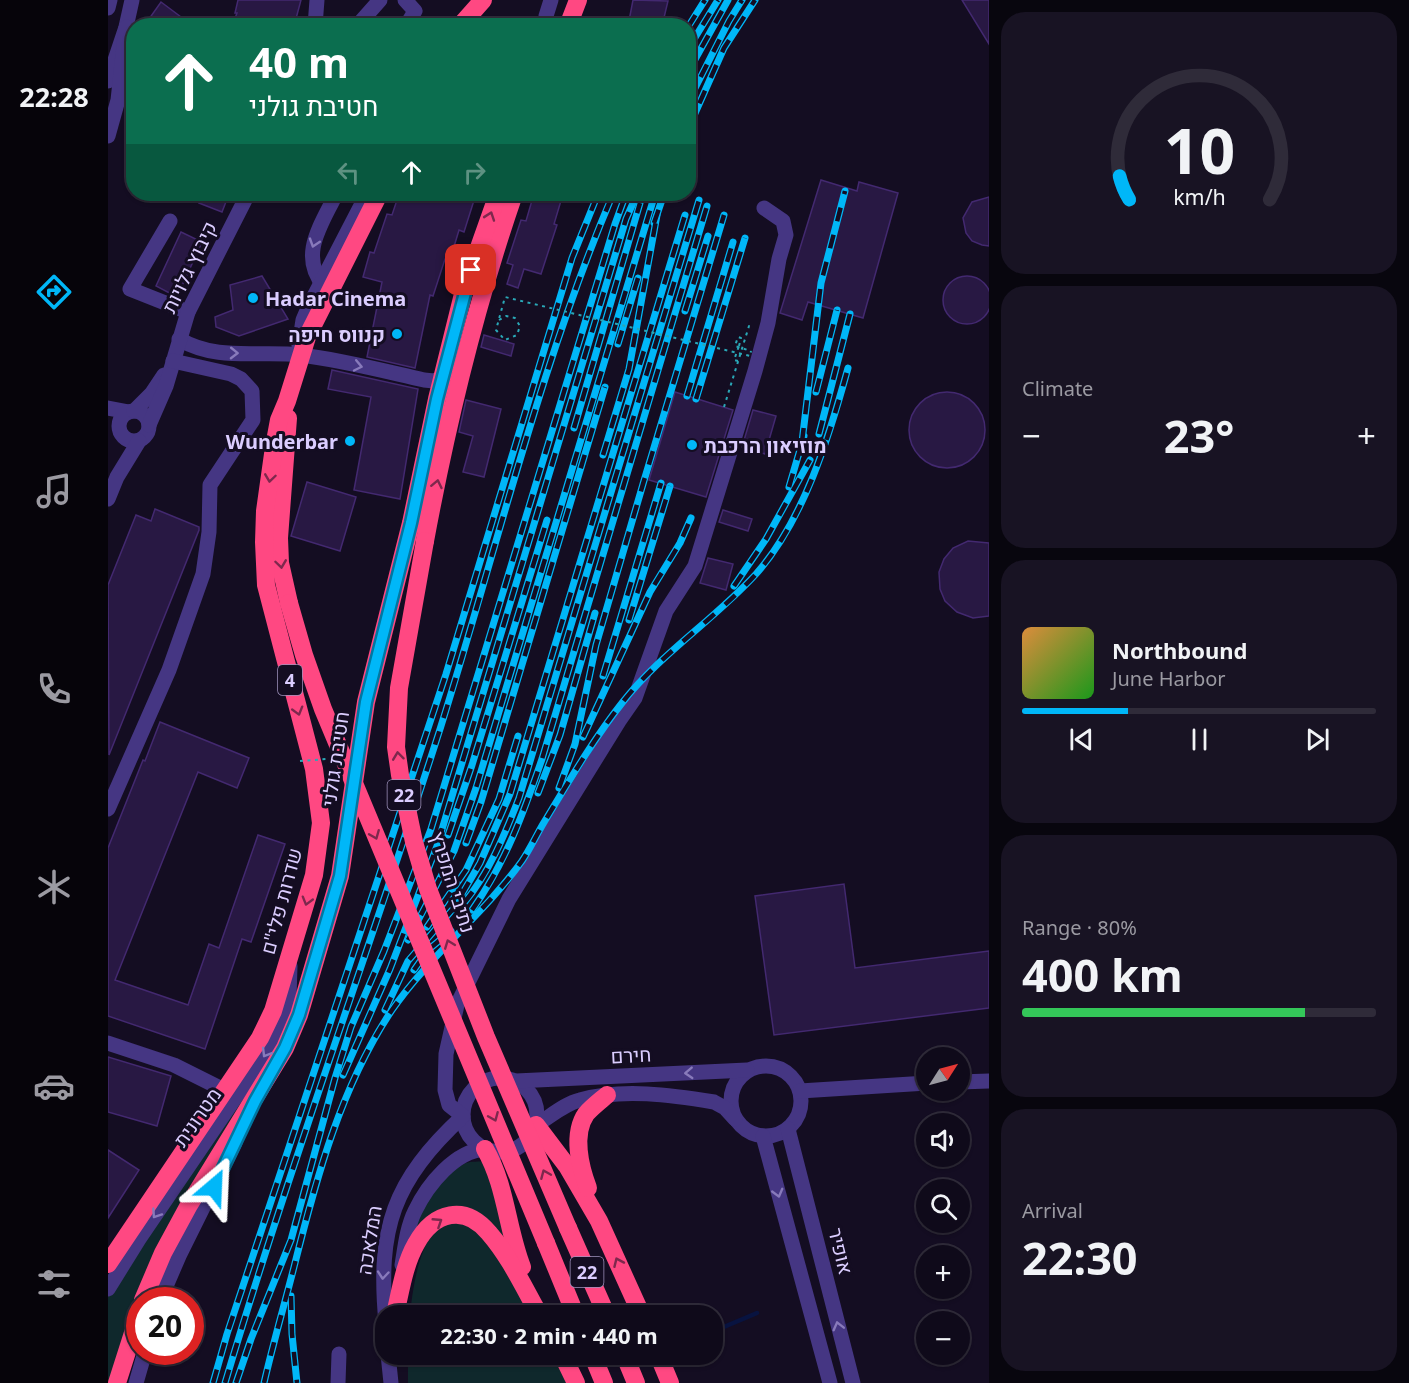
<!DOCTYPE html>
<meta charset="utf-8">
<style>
body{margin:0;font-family:"Noto Sans",Heebo,sans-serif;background:#181323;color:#f1f3f6;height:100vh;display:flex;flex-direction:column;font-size:22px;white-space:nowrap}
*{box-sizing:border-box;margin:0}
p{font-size:20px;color:#9b9aa2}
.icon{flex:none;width:33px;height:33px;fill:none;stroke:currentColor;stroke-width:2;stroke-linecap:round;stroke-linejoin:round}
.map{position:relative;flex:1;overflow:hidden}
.panel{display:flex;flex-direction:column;gap:12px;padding:12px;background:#08060e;width:420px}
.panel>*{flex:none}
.hud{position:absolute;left:18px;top:18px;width:570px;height:183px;border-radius:24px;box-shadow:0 2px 4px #0004,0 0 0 2px #2f2b39;background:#0b6e4f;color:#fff;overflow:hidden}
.needle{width:39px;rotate:54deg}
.tools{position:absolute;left:808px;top:1047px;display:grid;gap:12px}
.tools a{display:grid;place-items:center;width:54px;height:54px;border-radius:50%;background:#0f0a1a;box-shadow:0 2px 4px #0004,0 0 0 2px #2f2b39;font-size:30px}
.speed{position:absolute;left:18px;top:1287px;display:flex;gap:12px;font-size:30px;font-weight:700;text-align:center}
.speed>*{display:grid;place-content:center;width:78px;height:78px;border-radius:50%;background:#0f0a1a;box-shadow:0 2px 4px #0004,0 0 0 2px #2f2b39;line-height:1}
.speed .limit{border:9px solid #d22;background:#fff;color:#111}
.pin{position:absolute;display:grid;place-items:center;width:51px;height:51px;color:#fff;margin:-26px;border-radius:12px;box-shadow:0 3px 9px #0006}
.me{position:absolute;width:66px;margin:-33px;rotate:26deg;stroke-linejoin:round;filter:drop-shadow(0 0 4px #0008)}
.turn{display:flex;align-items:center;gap:21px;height:126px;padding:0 24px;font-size:27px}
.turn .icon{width:78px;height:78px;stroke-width:2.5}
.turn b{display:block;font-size:42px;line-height:51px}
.lanes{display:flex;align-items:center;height:57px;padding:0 24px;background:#0003;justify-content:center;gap:30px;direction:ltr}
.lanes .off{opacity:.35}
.big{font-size:45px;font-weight:700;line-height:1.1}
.panel .widget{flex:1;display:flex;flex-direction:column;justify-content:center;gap:9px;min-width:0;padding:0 21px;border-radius:24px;background:#181323}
.panel .dial{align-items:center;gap:0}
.dial svg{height:156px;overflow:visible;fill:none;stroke:#2f2b39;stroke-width:7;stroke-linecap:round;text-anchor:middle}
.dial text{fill:#f1f3f6;stroke:none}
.song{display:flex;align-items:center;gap:18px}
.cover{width:72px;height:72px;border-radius:9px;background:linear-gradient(135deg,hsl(30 70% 55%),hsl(120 70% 35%))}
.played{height:6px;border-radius:3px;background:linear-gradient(90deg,#00b7f8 30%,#2f2b39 30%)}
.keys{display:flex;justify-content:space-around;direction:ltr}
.heat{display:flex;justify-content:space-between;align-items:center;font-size:33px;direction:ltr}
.charge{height:9px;border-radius:4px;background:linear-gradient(90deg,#34c759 80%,#2f2b39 0)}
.trip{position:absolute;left:267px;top:1305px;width:348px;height:60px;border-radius:24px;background:#0f0a1a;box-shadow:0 2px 4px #0004,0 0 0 2px #2f2b39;font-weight:700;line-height:60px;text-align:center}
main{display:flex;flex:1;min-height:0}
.dock{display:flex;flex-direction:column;width:108px;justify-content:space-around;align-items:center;background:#06040a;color:#9b9aa2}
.dock .icon{width:42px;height:42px}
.dock .current{color:#00b7f8}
.dock b{font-size:27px;color:#f1f3f6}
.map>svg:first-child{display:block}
.green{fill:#0f282c}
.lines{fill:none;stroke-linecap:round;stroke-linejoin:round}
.stream{stroke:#081340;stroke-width:4.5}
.building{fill:#281843;stroke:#432970;stroke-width:1.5}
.path{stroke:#2aa8b7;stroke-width:2;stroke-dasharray:3 4.5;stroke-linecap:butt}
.minor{stroke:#453683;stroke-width:15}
.highway{stroke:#ff4882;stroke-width:18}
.rail-casing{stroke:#00b7f8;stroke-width:7}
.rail{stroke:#140d22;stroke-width:4.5;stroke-dasharray:14;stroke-linecap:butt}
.path-bridge{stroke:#2aa8b7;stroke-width:2;stroke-dasharray:3 4.5;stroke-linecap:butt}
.highway-bridge{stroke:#ff4882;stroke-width:18}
.oneway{stroke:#7e284d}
.oneway2{stroke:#887abb}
.route-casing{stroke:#0077a1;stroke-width:15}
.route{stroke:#00b7f8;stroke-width:10}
.poi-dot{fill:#00b7f8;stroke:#140d22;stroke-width:2}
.labels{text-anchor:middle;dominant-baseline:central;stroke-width:6;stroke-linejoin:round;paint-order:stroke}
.shield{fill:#140d22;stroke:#9f93bd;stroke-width:1.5}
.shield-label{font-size:18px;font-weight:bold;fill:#dbcdff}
.street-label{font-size:20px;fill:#dbcdff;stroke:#140d22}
.poi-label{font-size:20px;font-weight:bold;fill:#dbcdff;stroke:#140d22;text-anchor:start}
</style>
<main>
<nav class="dock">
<b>22:28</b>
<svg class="icon current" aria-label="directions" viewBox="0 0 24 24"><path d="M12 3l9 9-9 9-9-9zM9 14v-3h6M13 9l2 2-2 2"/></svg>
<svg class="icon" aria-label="music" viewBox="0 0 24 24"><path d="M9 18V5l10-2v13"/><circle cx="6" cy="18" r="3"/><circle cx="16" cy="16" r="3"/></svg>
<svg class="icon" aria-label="phone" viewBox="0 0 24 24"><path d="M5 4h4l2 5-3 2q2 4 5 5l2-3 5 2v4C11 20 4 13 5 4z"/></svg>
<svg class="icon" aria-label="climate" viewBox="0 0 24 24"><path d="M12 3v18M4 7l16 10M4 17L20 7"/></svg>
<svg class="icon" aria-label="car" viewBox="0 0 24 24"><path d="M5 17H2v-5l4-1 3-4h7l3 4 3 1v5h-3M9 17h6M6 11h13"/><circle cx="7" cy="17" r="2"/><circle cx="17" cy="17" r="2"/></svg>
<svg class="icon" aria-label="filters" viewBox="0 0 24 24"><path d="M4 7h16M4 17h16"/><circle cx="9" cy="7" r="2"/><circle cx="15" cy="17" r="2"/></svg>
</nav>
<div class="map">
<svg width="881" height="1383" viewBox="0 0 881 1383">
<rect width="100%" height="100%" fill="#140d22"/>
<!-- green -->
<g class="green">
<polygon points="137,1093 143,1100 96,1173 5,1383 0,1383 0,1297 21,1261"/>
<path d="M377 1161 406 1259 358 1210 301 1238C314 1211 329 1176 358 1163 363 1161 372 1162 377 1161Z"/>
<path d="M353 1220C390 1241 404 1280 423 1316H302C304 1292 312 1231 339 1222 343 1221 349 1221 353 1220Z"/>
<polygon points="300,1355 444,1355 459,1383 300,1383"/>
</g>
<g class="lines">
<!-- stream -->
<polyline class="stream" points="604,1332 649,1313"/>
</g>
<!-- building -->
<g class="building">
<polygon points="130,0 193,0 186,26 124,26 129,13 127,13"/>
<polygon points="525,0 560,1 554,26 520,26"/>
<polygon points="854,0 881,0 881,44"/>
<polygon points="53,2 85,26 36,26"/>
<polygon points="713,180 749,191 751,182 790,193 755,318 700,302 694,320 672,313"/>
<polygon points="95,194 121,194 114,212 91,203"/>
<polygon points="291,194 368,194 356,232 351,230 342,260 337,259 325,296 322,295 307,368 259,357 274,282 255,277 262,252 266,253 279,214 284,215"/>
<polygon points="433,194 455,194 446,224 449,225 433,274 416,269 410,288 399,284 405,265 399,263 413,220 418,221 425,197 431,199"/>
<polygon points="881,197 881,246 874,245 864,241 858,233 855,218 864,202"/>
<polygon points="73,232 94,242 69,297 48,286"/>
<polygon points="154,276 180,319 131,336 108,327 107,317 125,310 122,285"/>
<circle cx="859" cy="300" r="24"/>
<polygon points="376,335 406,344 403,356 373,347"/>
<polygon points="224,370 310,389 292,499 246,490 263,397 220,389"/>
<circle cx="839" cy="430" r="38"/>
<polygon points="567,392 625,410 598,497 541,480"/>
<polygon points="358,400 393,409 376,477 355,472 365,436 351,432"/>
<polygon points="645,410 668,416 657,454 634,447"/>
<polygon points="199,482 248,497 232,551 183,536"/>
<polygon points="47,509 91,527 91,530 1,755 0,585 28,515 43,521"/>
<polygon points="615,510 644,519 640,531 611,522"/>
<polygon points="860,541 881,543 881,616 865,618 849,612 837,601 832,589 831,572 836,559 845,548"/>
<polygon points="600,558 625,564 618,590 592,583"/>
<polygon points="52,722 141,758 129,788 90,772 7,980 80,1005 101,944 111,948 150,835 177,844 143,942 134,939 97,1049 0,1016 0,848 35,760 37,761"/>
<polygon points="736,884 747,968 881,951 881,1008 666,1035 647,896"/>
<polygon points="0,1057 63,1076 49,1126 0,1112"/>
<polygon points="0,1150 31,1170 0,1218"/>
</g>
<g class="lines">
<!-- path -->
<g class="path">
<polyline points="630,361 626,360 631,346"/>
<polyline points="616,407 641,326 643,326"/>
</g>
<!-- minor -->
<g class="minor">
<polyline points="297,0 307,11 298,26"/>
<polyline points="0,8 2,0"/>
<polyline points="207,26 209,0"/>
<polyline points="249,26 272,0"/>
<polyline points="438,26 438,16 443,0"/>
<polyline points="0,81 18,27 24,0"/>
<polyline points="0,136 10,100 18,27"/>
<polyline points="62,221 22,289 80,312"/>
<path d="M216 286C190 255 214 224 228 194"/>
<path d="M71 339C110 362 150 350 193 355 234 360 276 371 316 380L326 381 335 377"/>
<polyline points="191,346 195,320 201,306 259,194"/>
<polyline points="0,408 21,412"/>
<circle cx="26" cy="426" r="15"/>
<polyline points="26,411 44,393 56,375"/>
<polyline points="41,425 58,386 80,312 140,194"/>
<polyline points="0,499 9,477 31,441"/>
<polyline points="0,809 61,670 95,574 101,532 102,485 145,420 144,391 133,379 123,374 65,361"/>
<polyline points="0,1043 66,1065 118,1091"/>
<circle cx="658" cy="1101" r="35"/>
<circle cx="392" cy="1115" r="37"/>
<polyline points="408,1081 639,1070"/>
<polyline points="852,1082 881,1081"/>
<polyline points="692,1091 819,1083"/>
<path d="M428 1125C442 1117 456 1104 472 1100 514 1088 564 1095 606 1102L617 1108 627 1119"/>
<polyline points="680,1129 745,1383"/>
<polyline points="655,1136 722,1383"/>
<path d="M294 1265C297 1247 299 1227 307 1211 320 1184 347 1151 377 1149"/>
<polyline points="0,1289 31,1239 159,1051 176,1014 181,998 182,966"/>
<polyline points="52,1300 71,1256 127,1143"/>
<path d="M278 1323C269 1228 285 1181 355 1116L341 1105 337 1090 338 1054 349 1005 401 899 511 721 527 698 558 611 587 566 647 371 660 323 671 259 678 235 675 221 656 208"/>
<polyline points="280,1354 283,1383"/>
<polyline points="28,1383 37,1352"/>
<polyline points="230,1383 231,1354"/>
</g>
<!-- highway -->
<g class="highway">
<polyline points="352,26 375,0"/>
<polyline points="460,26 470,0"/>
<polyline points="180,418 171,538 172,563 181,603"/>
<path d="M317 541C339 423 367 307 406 194"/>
<polyline points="428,1125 459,1166 491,1221 534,1316"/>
<path d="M377 1149C398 1185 399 1229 414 1267"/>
<path d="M480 1188C472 1167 464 1134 478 1114 484 1107 492 1101 499 1095"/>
<polyline points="460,1228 499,1316"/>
<polyline points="438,1243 468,1316"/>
<polyline points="0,1264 152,1038 165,1011 206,875 213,823 206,769 158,585 156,542 157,511 166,447 171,420 179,401 199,337 271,194"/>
<polyline points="35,1300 55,1253 81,1205 177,1048 191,1015 232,876 258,702 303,523 329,399 356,290 390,194"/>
<path d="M288 1310C293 1288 297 1263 308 1244 326 1211 357 1204 381 1233 402 1257 416 1288 432 1316"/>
<polyline points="454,1354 468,1383"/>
<polyline points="484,1354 496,1383"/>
<polyline points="516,1354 528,1383"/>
<polyline points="550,1354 562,1383"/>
<polyline points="9,1383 32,1311"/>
</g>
<!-- rail casing -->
<g class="rail-casing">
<g id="rail">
<polyline points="580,27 597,0"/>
<polyline points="580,49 610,0"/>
<polyline points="580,72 620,0"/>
<polyline points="580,102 621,21 634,0"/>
<polyline points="580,129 616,48 647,0"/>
<polyline points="546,223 556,194"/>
<polyline points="577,311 600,236"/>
<polyline points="510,344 530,278"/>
<polyline points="708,392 729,310"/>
<polyline points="579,396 625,242"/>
<polyline points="588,399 637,238"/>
<polyline points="466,428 532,203"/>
<polyline points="711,434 742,314"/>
<polyline points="694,442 713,283 737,191"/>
<polyline points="495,455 521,369 549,215"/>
<polyline points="681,487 696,436"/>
<polyline points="626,586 658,539 702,460"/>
<polyline points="521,620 562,486"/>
<polyline points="495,676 553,483"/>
<polyline points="475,737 542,592 572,543 583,518"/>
<polyline points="451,788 467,744 488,645 535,484 616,215"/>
<polyline points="430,793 452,735 487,613"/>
<polyline points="340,835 364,765 439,520"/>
<polyline points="358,843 373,802 497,387"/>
<path d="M356 903C381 873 397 834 411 798L591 200"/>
<path d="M364 910C398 862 415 814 434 759L599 206"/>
<polyline points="319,927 358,870 391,799 410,736"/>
<polyline points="300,940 346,851 368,788 547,194"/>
<polyline points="306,970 320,950 343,931"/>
<polyline points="277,1010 300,961 345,909 354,894 372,863 402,794 577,215"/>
<polyline points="235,1075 282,969 329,846 518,219 529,194"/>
<polyline points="183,1296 184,1334 189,1383"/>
<polyline points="105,1383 119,1334 338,674 464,258 490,194"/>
<path d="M117 1383C183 1162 263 945 333 726 389 548 432 365 505 194"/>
<polyline points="128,1383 143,1339 183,1240 227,1078 243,1027 276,951 323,829 507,224 518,194"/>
<path d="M156 1383C165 1344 176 1306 186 1267 208 1179 233 1086 284 1010 322 955 375 915 414 861 422 849 428 836 435 824 460 783 484 741 514 703 552 654 606 620 648 574 696 520 721 437 740 368"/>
</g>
</g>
<!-- rail -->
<use href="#rail" class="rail"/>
<!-- path-bridge -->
<g class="path-bridge">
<polyline points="391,320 398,316 407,318 412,326 409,335 397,340 388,330 397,297 642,356 643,351"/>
<polyline points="631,346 633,338 630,337 627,346 643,351"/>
<polyline points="192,761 219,759"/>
</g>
<!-- highway-bridge -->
<g class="highway-bridge">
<polyline points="317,541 291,688 288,747 292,775 306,842 320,889 378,1037 460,1228"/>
<polyline points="181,603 196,655 215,709 438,1243"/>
</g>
</g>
<!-- one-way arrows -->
<defs><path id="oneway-chevron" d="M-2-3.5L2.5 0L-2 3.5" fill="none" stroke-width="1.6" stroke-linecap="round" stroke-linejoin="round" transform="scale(1.5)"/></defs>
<g class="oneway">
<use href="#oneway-chevron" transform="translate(382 216) rotate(-71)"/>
<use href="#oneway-chevron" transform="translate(162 478) rotate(98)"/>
<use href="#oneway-chevron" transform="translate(329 484) rotate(-78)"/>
<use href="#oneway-chevron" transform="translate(173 564) rotate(82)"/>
<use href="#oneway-chevron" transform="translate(190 711) rotate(74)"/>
<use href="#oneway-chevron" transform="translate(290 756) rotate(-97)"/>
<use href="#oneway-chevron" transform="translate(267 835) rotate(68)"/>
<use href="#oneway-chevron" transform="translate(199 901) rotate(106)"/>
<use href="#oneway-chevron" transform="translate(341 944) rotate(-111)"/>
<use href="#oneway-chevron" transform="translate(386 1117) rotate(67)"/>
<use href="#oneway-chevron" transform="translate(437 1174) rotate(-113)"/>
<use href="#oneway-chevron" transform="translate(330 1222) rotate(-33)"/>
<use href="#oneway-chevron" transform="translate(510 1262) rotate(-114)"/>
</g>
<g class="oneway2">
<use href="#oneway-chevron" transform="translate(206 243) rotate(108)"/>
<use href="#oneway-chevron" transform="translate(126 353) rotate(1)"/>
<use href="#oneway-chevron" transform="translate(250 366) rotate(12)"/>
<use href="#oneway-chevron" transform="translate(158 1053) rotate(121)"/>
<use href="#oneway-chevron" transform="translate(581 1073) rotate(177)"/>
<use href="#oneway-chevron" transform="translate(670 1193) rotate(75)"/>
<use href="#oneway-chevron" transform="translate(48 1214) rotate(124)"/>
<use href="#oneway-chevron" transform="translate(275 1275) rotate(95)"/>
<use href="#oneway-chevron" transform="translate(730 1326) rotate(-104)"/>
</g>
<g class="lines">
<!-- route casing -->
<g class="route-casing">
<polyline id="route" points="106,1187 147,1101 177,1048 191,1015 232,876 258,702 303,523 329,399 363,270"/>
</g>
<!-- route -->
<use href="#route" class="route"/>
</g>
<!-- markers -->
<g class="poi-dot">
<circle cx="145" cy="298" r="6"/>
<circle cx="289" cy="334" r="6"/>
<circle cx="242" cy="441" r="6"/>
<circle cx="584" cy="445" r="6"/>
</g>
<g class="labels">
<!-- shield labels -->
<g class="shield">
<rect x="170" y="665" width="24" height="30" rx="4.5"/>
<rect x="279.5" y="780" width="33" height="30" rx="4.5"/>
<rect x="462.5" y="1257" width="33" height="30" rx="4.5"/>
</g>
<g class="shield-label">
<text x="182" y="680">4</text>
<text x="296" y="795">22</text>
<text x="479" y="1272">22</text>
</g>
<!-- street labels -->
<g class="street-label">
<text transform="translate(81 267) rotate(-64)">קיבוץ גלויות</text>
<text transform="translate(227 759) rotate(-82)">חטיבת גולני</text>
<text transform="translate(345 882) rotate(72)">נתיבי המפרץ</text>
<text transform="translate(173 901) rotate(-75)">שדרות פלי"ם</text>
<text transform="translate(523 1055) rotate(-3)">חירם</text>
<text transform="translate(89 1117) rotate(-55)">מטרונית</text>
<text transform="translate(261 1240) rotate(-81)">המלאכה</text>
<text transform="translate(733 1251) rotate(76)">אופיר</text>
</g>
<!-- poi labels -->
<g class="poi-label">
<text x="157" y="298">Hadar Cinema</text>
<text x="277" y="334" text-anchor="end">קנווס חיפה</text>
<text x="230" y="441" text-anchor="end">Wunderbar</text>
<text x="596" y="445">מוזיאון הרכבת</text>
</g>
</g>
</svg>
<div class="tools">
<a><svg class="needle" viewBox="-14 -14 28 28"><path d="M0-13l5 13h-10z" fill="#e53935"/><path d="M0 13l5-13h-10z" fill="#9b9aa2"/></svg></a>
<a><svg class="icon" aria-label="sound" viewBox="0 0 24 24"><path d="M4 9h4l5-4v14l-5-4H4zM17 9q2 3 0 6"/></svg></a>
<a><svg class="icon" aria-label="search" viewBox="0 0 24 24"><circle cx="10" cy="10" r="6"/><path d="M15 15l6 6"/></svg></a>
<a>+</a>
<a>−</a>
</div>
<div class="speed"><div class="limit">20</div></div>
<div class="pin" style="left:363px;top:270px;background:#d93025"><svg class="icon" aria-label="arrive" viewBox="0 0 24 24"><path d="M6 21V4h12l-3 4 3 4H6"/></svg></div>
<svg class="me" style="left:106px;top:1187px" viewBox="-20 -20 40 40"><path d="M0-17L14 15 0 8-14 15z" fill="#00b7f8" stroke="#fff" stroke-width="4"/></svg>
<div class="trip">22:30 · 2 min · 440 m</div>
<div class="hud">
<div class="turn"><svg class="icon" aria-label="ahead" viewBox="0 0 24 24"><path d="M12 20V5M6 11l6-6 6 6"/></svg><div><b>40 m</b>חטיבת גולני</div></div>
<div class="lanes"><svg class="icon off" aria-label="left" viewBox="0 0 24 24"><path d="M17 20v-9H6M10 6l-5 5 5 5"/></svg><svg class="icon" aria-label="ahead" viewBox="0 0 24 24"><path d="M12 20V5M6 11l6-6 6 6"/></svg><svg class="icon off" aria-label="right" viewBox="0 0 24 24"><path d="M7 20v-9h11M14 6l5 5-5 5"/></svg></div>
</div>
</div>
<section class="panel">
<div class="widget dial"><svg viewBox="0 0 100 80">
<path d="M14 69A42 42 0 1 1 86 69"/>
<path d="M14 69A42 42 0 0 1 9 57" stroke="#00b7f8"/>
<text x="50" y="56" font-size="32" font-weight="700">10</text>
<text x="50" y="72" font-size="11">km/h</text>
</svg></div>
<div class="widget"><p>Climate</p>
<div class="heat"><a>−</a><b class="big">23°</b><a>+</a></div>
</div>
<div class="widget">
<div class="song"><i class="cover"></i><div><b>Northbound</b><p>June Harbor</p></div></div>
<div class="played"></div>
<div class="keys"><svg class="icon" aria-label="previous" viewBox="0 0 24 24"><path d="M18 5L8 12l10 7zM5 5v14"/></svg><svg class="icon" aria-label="pause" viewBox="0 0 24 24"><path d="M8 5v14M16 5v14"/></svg><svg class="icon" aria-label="next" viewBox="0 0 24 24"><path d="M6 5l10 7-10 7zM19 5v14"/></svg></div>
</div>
<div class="widget"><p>Range · 80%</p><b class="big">400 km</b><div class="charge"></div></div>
<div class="widget"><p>Arrival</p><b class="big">22:30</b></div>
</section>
</main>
